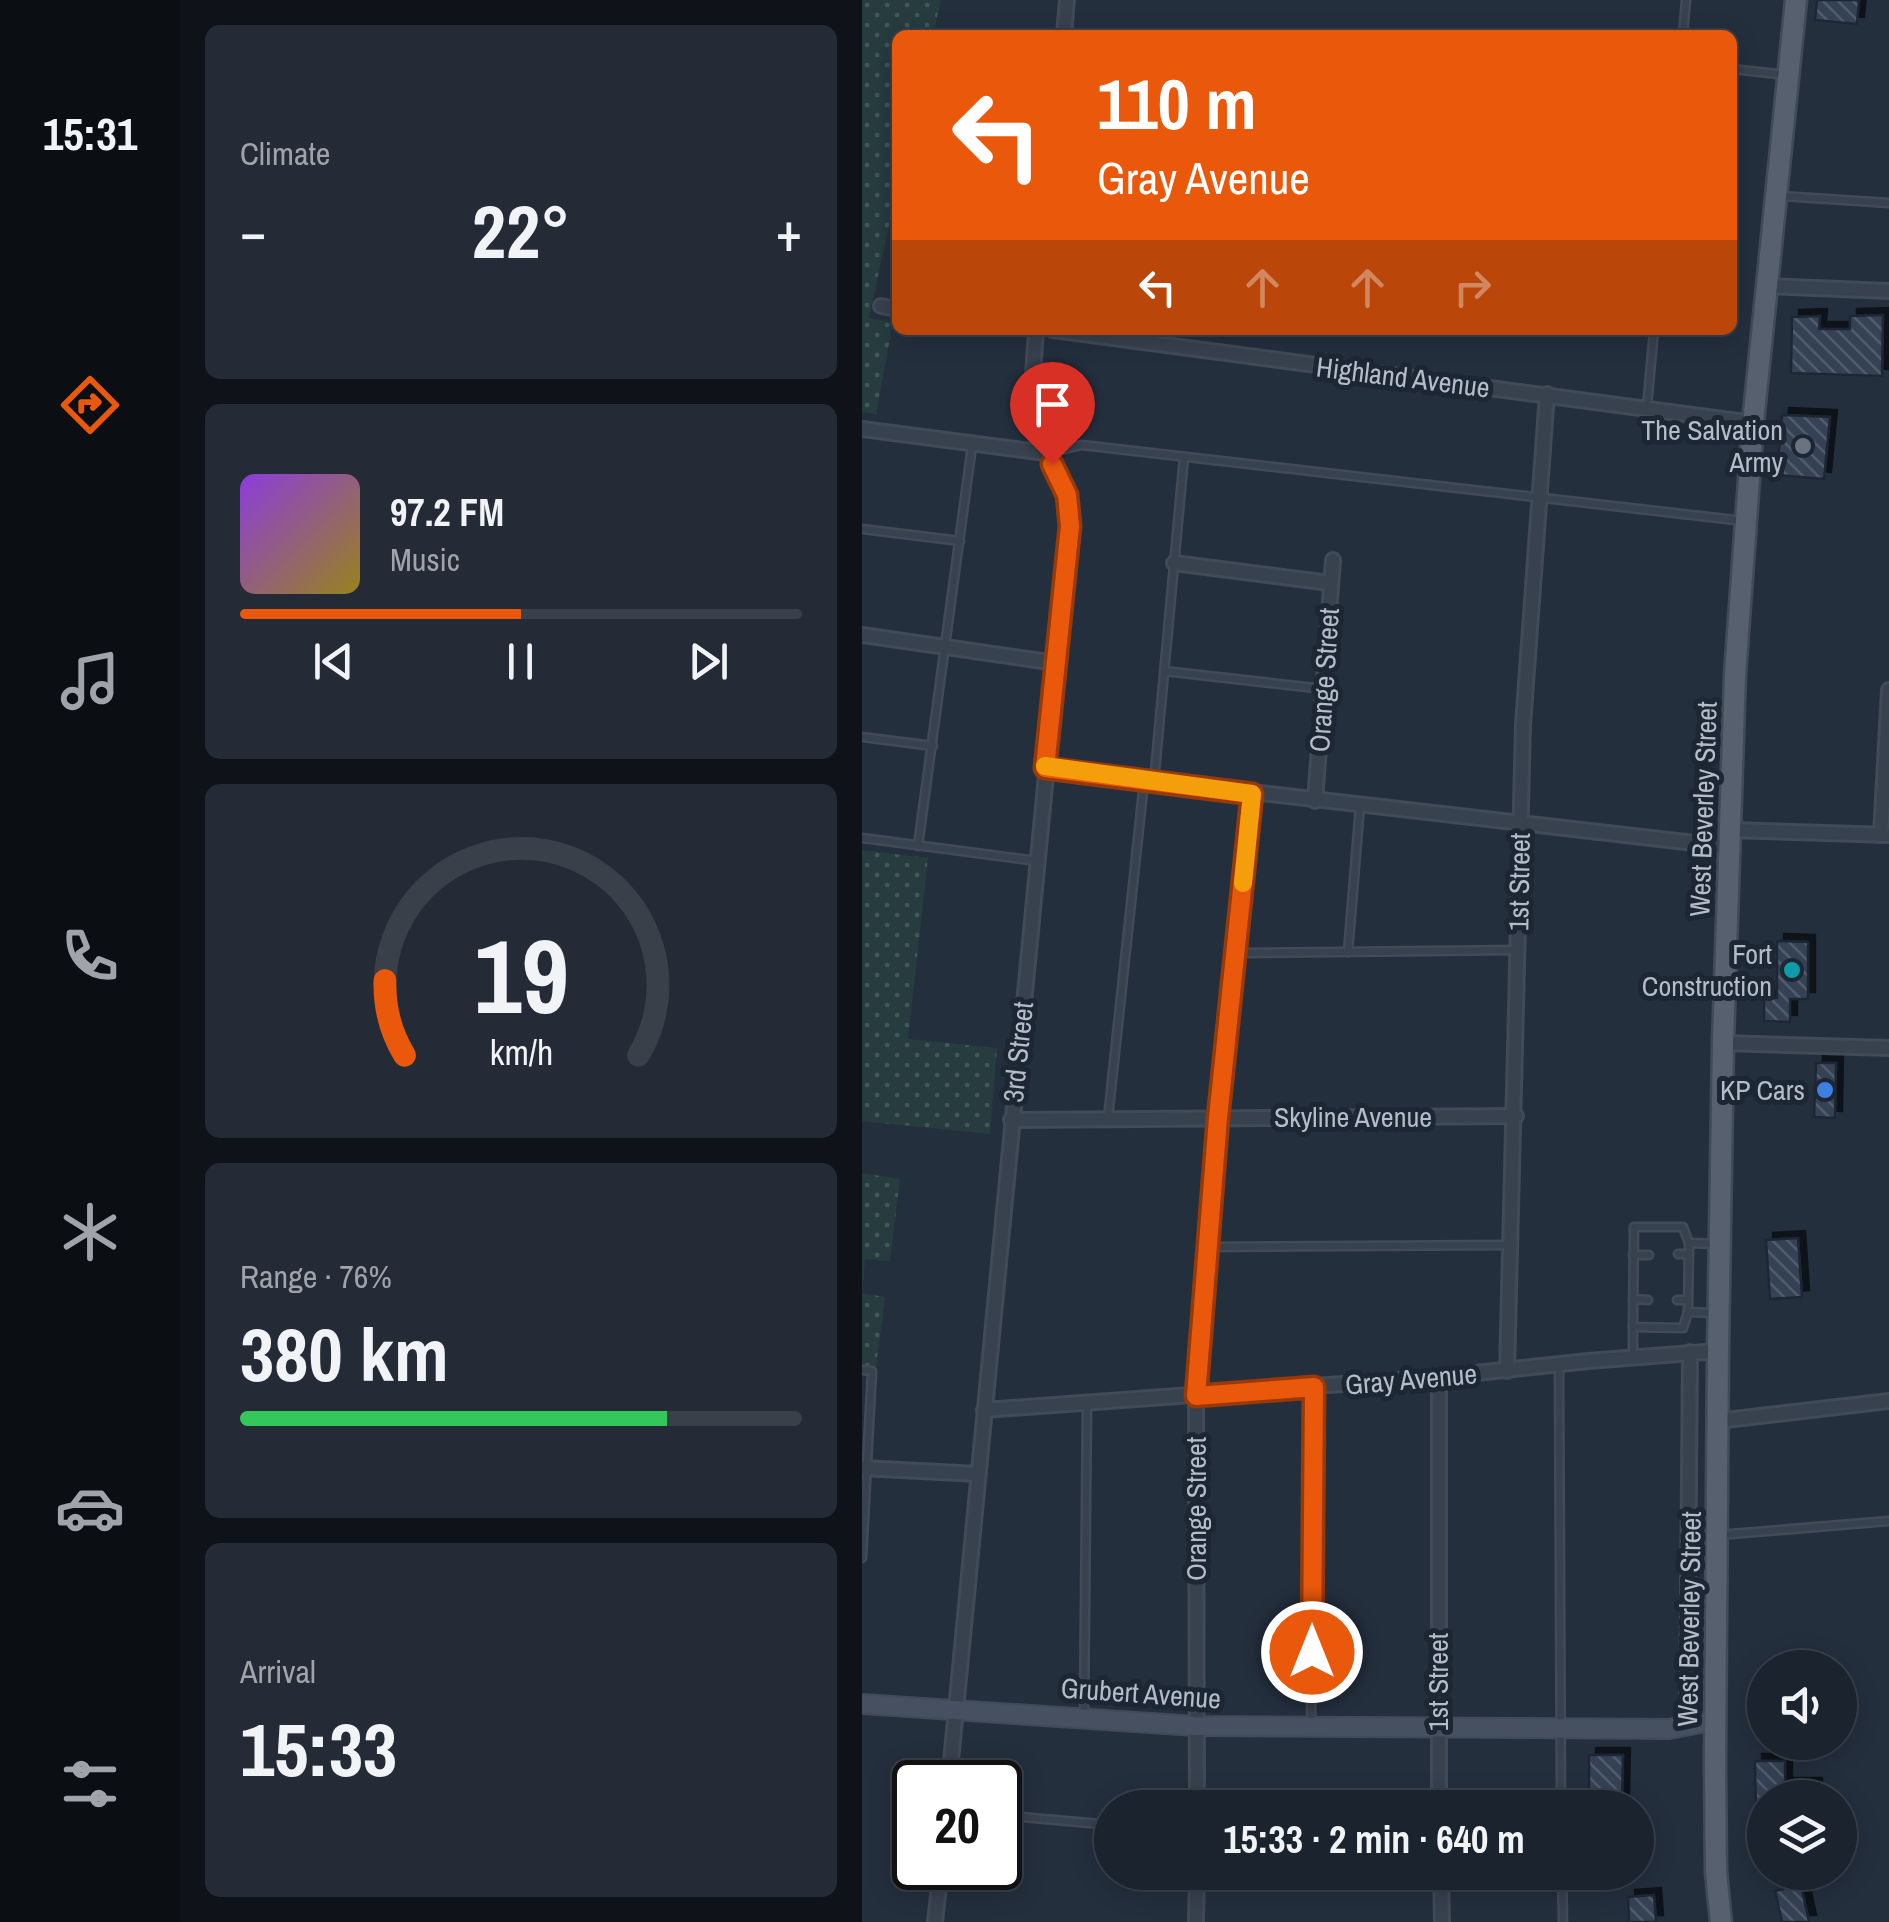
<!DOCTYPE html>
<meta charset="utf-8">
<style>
body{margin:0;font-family:"Archivo Narrow",sans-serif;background:#242b36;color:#f1f3f6;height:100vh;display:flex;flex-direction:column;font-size:38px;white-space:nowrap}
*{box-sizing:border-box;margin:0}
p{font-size:32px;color:#a0a4aa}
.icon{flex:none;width:55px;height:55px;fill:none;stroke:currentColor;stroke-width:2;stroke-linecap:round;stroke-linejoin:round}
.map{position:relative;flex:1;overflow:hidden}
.side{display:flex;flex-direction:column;gap:25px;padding:25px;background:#0f1319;width:682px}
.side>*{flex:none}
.guide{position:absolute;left:30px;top:30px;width:845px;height:305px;border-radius:15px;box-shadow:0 5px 25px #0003,0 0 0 2px #39404a;background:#ea580c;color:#fff;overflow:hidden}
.fabs{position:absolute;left:885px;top:1650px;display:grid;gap:20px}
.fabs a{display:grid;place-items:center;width:110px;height:110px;border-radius:50%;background:#1b232e;box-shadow:0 5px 25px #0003,0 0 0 2px #39404a;font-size:50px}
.speed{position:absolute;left:30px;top:1760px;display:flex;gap:20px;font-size:50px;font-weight:700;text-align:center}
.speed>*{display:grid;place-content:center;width:130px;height:130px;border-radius:50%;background:#1b232e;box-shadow:0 5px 25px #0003,0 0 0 2px #39404a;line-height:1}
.speed .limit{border:5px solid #111;border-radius:15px;background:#fff;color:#111}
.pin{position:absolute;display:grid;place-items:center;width:85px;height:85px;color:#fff;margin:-102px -42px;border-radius:50% 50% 50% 0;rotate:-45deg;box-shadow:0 0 10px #0007}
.pin .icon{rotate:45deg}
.me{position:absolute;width:110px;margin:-55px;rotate:0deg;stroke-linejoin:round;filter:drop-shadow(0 0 8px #0008)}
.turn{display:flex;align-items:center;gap:35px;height:210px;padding:0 40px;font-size:45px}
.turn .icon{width:130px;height:130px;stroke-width:2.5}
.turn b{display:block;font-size:70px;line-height:85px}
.lanes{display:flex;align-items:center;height:95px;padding:0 40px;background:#0003;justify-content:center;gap:50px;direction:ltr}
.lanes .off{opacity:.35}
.big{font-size:75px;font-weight:700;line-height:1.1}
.side .widget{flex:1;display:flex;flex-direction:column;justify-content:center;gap:15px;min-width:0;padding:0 35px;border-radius:15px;background:#242b36}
.side .dial{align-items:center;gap:0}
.dial svg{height:260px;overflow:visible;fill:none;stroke:#39404a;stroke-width:7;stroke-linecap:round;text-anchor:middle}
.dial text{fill:#f1f3f6;stroke:none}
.song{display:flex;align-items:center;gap:30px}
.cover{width:120px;height:120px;border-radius:15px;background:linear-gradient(135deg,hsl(270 70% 55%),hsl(50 70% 35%))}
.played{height:10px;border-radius:5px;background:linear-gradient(90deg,#ea580c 50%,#39404a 50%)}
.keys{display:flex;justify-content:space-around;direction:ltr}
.heat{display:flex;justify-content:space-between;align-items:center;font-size:55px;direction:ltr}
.charge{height:15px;border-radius:8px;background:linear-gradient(90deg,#34c759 76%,#39404a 0)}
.trip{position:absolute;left:232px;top:1790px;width:560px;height:100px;border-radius:50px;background:#1b232e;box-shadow:0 5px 25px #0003,0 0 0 2px #39404a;font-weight:700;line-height:100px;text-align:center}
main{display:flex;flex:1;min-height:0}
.menu{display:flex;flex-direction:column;width:180px;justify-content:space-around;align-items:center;background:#0b0e12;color:#a0a4aa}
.menu .icon{width:70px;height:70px}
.menu .selected{color:#ea580c}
.menu b{font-size:45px;color:#f1f3f6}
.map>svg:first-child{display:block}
.park{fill:url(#park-dots)}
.building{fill:url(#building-back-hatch);stroke:#1f2835;stroke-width:2.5;filter:url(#shadow)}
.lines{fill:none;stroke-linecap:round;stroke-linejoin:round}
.lane-casing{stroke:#414a57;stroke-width:11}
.street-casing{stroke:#414a57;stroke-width:18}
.secondary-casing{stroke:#414a57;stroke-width:22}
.primary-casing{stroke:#414a57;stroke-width:25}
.lane{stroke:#38414e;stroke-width:6}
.street{stroke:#38414e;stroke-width:12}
.secondary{stroke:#465061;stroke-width:18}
.primary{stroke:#56606e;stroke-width:20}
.route-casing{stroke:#983908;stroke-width:25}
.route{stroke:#ea580c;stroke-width:18}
.slow{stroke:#f59e0b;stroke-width:18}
.worship-dot{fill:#6b7280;stroke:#1d2633;stroke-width:4}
.culture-dot{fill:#0f9aa8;stroke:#1d2633;stroke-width:4}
.shop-dot{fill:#3f7fe0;stroke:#1d2633;stroke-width:4}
.labels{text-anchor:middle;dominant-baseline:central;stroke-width:10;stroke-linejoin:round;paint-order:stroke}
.street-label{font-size:28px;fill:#b4bcc9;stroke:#1d2633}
.poi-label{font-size:28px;fill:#b4bcc9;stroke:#1d2633;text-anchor:end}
</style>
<main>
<nav class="menu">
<b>15:31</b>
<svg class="icon selected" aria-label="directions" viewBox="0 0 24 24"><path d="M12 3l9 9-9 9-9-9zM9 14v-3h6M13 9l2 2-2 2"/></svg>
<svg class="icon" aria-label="music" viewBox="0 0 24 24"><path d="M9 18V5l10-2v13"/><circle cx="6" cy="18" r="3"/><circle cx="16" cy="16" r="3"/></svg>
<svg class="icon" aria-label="phone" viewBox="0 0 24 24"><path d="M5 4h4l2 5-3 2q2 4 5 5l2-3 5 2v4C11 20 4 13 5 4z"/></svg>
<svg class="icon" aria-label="climate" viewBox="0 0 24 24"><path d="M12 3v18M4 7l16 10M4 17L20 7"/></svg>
<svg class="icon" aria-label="car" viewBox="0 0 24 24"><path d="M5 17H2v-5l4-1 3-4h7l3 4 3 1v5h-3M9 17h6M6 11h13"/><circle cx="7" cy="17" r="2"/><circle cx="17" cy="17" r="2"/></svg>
<svg class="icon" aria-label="filters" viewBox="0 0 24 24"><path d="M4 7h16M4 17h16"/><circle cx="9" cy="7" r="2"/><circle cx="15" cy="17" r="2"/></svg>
</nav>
<section class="side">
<div class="widget"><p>Climate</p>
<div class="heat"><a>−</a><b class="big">22°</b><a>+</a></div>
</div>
<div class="widget">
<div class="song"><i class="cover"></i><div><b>97.2 FM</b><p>Music</p></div></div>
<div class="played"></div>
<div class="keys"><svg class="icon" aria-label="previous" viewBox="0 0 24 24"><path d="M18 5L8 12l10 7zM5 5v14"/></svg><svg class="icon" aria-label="pause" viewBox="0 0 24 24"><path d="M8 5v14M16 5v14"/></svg><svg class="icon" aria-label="next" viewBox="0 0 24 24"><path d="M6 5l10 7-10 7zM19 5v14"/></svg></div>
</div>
<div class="widget dial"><svg viewBox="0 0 100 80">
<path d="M14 69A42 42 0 1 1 86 69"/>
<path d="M14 69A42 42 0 0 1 8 46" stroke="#ea580c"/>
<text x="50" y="56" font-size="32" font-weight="700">19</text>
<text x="50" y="72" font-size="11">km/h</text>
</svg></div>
<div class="widget"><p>Range · 76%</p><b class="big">380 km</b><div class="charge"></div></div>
<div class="widget"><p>Arrival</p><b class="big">15:33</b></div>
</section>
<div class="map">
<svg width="1027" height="1922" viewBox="0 0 1027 1922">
<defs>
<pattern id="park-dots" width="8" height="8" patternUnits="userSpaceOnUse" patternTransform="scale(2.5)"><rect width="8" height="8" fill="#263c3f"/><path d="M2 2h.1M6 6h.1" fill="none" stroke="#435659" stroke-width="1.8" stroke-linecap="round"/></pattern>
<pattern id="building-back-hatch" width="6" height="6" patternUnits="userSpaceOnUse" patternTransform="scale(2.5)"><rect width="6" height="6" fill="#364354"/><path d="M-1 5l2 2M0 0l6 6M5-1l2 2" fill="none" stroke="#515c6b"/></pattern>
<filter id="shadow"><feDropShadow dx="7" dy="-7" stdDeviation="0" flood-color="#0009"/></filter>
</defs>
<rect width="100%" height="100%" fill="#242f3e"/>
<!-- park -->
<g class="park">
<polygon points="0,0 79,0 71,35 35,35 35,188 7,318 31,322 14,414 0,412"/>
<polygon points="0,850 66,858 46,1039 135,1048 128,1134 0,1121"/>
<polygon points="0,1173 38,1179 28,1261 3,1259 0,1293 23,1297 14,1367 0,1366"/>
</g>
<!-- building -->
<g class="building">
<polygon points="955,0 997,0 995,24 953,20"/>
<polygon points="1021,315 1020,376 929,373 930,317 958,316 957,329 988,329 988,316"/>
<polygon points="920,415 968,417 962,479 915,475"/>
<polygon points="915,941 946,942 946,999 928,999 928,1022 902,1021 902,998 915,998"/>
<polygon points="954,1063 974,1063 973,1118 952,1117"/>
<polygon points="936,1238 940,1297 908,1299 904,1240"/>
<polygon points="727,1755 761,1755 760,1801 727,1801"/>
<polygon points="893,1761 923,1761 923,1785 953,1785 953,1798 902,1798 902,1816 894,1816"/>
<polygon points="939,1885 947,1922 920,1922 913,1891"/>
<polygon points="792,1895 794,1922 767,1922 766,1897"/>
</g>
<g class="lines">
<!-- lane casing -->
<g class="lane-casing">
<g id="lane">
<polyline points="821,35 824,0"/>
<polyline points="870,69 924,75"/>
<polyline points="919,196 1027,203"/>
<polyline points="785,407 792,330"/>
<polyline points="185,453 220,445 882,521"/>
<polyline points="0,529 98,541"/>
<polyline points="302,671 462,689"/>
<polyline points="0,737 71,746"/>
<polyline points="292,782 322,457"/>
<polyline points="0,838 175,861"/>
<polyline points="56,846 110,446"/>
<polyline points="486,952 498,806"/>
<polyline points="375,953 656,950"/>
<polyline points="246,1118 282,782"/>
<polyline points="347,1247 649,1245"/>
<polyline points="816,1254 827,1254"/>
<polyline points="771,1255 787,1255"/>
<polyline points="771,1299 786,1300"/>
<polyline points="815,1300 826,1300"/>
<polyline points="826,1312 821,1328 771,1327 772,1227 821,1227 827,1243"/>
<polyline points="851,1313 826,1312 827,1243 856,1244"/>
<polyline points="771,1327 771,1356"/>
<polyline points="697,1364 699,1808"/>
<polyline points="0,1370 10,1371 0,1558"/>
<polyline points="857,1535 1027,1521"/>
<polyline points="222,1715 225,1403"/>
<polyline points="449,1726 452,1388"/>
<polyline points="138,1815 250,1825"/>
<polyline points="700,1872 701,1922"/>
</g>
</g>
<!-- street casing -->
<g class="street-casing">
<g id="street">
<polyline points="202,35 205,0"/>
<polyline points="905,286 1027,291"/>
<polyline points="19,306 35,309"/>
<polyline points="191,330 891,423"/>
<polyline points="0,429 184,453"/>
<polyline points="312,563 468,583"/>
<polyline points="0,635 194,663"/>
<polyline points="183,768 867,847"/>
<polyline points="453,801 471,560"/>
<polyline points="867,830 1027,835"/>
<polyline points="1019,835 1027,690"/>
<polyline points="861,1043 1027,1048"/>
<polyline points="149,1120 654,1116"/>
<polyline points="645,1371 661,725 685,394"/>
<polyline points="122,1410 577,1377 726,1361 856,1351"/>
<polyline points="855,1421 1027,1401"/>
<polyline points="0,1468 116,1474"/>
<polyline points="825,1725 828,1352"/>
<polyline points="87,1782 208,526 202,487 168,419 174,330"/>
<polyline points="335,1808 334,1396 356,1118 390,794"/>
<polyline points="577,1808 577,1377"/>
<polyline points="579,1872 580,1922"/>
<polyline points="73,1922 79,1868"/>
<polyline points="334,1922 335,1872"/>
</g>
</g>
<!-- secondary casing -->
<g class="secondary-casing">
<polyline id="secondary" points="0,1704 334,1726 807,1729 854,1720"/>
</g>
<!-- primary casing -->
<g class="primary-casing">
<polyline id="primary" points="859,1922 854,1872 853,1763 856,1351 861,1043 873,675 891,423 934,0"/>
</g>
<!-- lane -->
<use href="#lane" class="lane"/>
<!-- street -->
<use href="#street" class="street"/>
<!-- secondary -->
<use href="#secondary" class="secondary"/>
<!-- primary -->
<use href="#primary" class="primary"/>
</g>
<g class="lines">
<!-- route casing -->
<g class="route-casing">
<polyline id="route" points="190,464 205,495 208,526 183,768 390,794 356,1118 334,1396 452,1387 450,1652"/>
</g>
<!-- route -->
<use href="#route" class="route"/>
<!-- slow -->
<polyline class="slow" points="183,766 390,794 381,883"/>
</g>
<!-- markers -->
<circle class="worship-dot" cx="941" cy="446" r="10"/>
<circle class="culture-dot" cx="930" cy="970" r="10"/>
<circle class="shop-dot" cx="963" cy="1090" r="10"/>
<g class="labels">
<!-- street labels -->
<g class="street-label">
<text transform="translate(541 377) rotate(7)">Highland Avenue</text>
<text transform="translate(462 680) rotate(-86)">Orange Street</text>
<text transform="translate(841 809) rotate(-88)">West Beverley Street</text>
<text transform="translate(657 882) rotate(-89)">1st Street</text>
<text transform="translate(156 1052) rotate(-84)">3rd Street</text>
<text x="491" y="1117">Skyline Avenue</text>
<text transform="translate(549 1379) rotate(-5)">Gray Avenue</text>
<text transform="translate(334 1509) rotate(-90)">Orange Street</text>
<text transform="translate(827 1619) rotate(-89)">West Beverley Street</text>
<text transform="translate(576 1682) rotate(-90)">1st Street</text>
<text transform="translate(279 1693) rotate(4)">Grubert Avenue</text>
</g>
<!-- poi labels -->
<g class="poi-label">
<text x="921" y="430">The Salvation<tspan x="921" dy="32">Army</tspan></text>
<text x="910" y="954">Fort<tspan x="910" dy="32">Construction</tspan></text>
<text x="943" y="1090">KP Cars</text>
</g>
</g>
</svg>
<div class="fabs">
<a><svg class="icon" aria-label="sound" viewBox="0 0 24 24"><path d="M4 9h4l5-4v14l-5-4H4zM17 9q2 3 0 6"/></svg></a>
<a><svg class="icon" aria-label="layers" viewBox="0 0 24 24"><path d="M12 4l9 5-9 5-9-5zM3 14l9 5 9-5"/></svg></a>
</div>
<div class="speed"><div class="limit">20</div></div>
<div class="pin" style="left:190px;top:464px;background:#d93025"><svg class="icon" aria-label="arrive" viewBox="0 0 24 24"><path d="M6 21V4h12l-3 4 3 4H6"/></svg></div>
<svg class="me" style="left:450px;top:1652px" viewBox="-20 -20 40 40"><circle r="17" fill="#ea580c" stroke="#fff" stroke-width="3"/><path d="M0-11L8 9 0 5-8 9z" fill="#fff"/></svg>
<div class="trip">15:33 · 2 min · 640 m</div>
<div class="guide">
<div class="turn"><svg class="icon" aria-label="left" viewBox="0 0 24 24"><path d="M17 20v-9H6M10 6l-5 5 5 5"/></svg><div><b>110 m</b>Gray Avenue</div></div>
<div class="lanes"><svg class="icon" aria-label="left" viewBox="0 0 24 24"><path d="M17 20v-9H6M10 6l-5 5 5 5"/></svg><svg class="icon off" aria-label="ahead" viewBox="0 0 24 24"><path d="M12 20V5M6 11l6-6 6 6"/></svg><svg class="icon off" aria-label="ahead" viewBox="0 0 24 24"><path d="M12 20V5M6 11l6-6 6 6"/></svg><svg class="icon off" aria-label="right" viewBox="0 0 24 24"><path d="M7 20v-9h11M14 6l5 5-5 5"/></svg></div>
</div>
</div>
</main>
